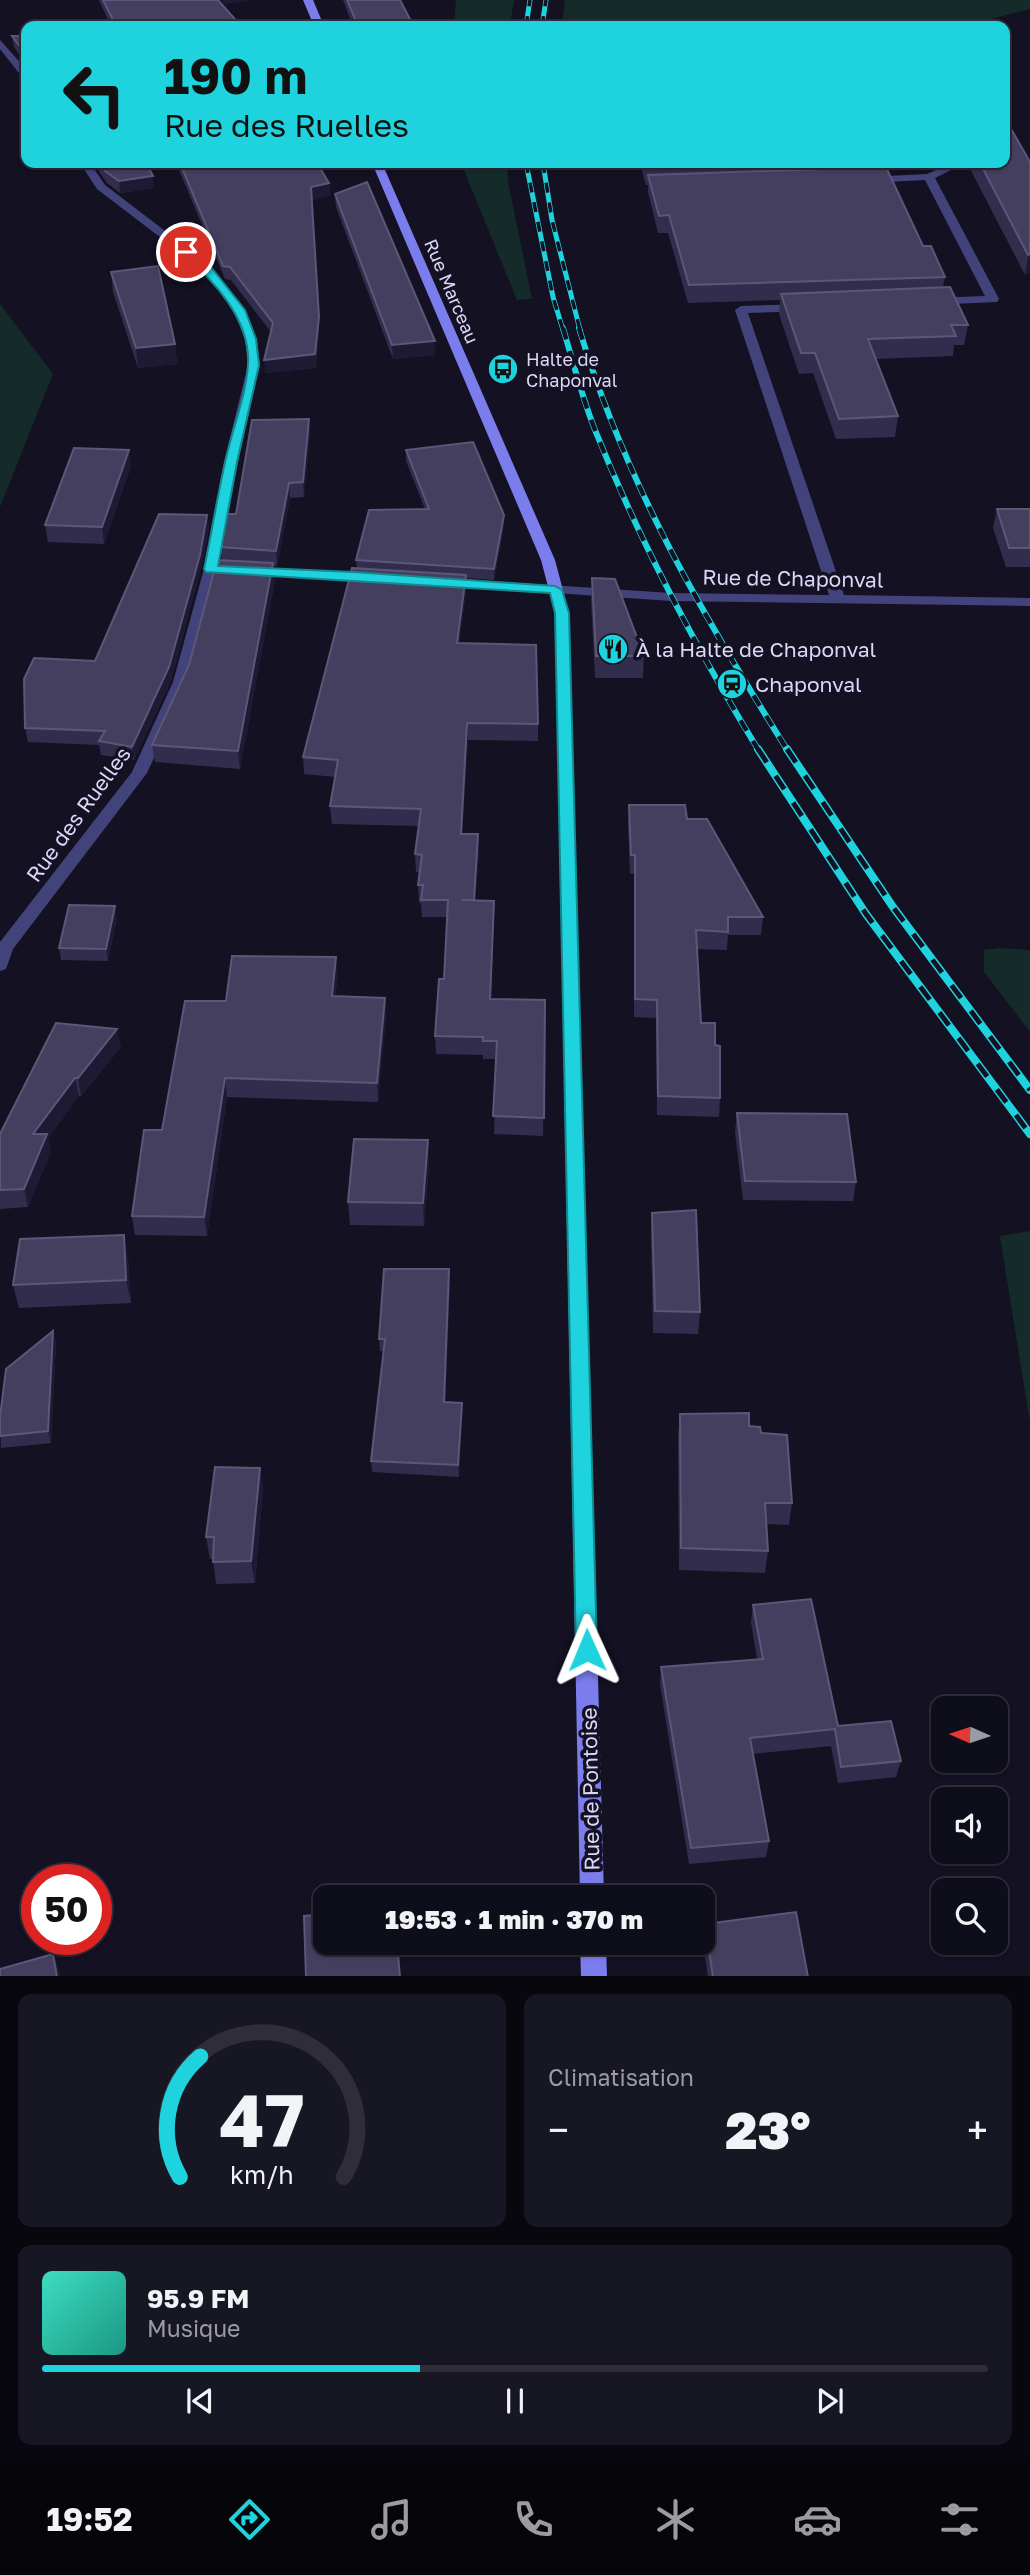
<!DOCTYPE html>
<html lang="fr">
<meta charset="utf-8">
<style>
body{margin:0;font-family:"Golos Text",sans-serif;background:#171623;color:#f1f3f6;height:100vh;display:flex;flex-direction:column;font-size:26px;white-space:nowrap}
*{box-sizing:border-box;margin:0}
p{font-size:23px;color:#9b9ca2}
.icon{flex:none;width:38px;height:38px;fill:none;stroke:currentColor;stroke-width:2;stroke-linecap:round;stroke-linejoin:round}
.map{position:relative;height:1976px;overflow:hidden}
.side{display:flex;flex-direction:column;gap:18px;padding:18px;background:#08070e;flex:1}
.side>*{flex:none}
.guide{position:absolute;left:21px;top:21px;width:989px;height:147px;border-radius:14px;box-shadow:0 2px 5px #0004,0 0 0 2px #2e2d39;background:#1fd3de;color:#111;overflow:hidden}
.needle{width:46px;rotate:273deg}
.buttons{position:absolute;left:931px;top:1696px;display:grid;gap:14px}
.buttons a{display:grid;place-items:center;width:77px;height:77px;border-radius:14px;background:#0e0d1a;box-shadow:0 2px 5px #0004,0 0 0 2px #2e2d39;font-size:35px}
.speed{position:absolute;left:21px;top:1864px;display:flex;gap:14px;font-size:35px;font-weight:700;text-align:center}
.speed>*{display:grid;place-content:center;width:91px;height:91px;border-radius:50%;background:#0e0d1a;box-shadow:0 2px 5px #0004,0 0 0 2px #2e2d39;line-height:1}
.speed .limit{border:10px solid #d22;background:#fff;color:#111}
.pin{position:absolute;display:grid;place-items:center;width:60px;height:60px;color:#fff;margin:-30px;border:4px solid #fff;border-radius:50%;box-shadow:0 2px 7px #0007}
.me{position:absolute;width:77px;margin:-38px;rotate:359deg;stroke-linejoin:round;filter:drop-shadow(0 0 5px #0008)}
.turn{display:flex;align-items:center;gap:24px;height:147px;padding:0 28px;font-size:32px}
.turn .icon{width:91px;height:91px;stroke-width:2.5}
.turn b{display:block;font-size:49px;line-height:60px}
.big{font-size:52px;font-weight:800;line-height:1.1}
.side .tile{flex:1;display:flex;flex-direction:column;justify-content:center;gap:10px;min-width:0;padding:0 24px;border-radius:14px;background:#171623}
.side .dial{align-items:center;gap:0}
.dial svg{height:182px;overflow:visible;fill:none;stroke:#2e2d39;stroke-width:7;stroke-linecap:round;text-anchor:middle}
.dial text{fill:#f1f3f6;stroke:none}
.song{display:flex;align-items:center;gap:21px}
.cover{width:84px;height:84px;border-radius:10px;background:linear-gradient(135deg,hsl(170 70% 55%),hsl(170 70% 35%))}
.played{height:7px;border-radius:4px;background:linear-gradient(90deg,#1fd3de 40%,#2e2d39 40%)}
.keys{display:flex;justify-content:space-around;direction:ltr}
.heat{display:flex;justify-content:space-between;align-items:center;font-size:38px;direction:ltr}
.side .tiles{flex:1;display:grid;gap:18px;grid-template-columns:1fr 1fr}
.tile:last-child{grid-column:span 2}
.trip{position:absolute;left:313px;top:1885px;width:402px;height:70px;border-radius:14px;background:#0e0d1a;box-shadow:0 2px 5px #0004,0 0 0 2px #2e2d39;font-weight:800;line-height:70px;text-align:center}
.dock{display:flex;height:112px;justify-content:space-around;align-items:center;background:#06050a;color:#9b9ca2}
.dock .icon{width:49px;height:49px}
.dock .on{color:#1fd3de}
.dock b{font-size:32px;color:#f1f3f6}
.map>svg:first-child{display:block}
.green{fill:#152b29}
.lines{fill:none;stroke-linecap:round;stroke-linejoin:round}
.minor{fill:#42437a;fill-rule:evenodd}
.secondary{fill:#7b7ded;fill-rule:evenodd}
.rail-far2-casing{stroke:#1fd3de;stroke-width:5}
.rail-far1-casing{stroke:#1fd3de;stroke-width:6}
.rail-casing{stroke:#1fd3de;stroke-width:8}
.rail-far2{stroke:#131122;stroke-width:3.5;stroke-dasharray:10;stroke-linecap:butt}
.rail-far1{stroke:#131122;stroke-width:4.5;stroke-dasharray:12;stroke-linecap:butt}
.rail{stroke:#131122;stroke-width:5;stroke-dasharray:16;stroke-linecap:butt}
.wall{fill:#322d4d}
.shaded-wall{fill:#1e1a34}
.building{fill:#443f5f;stroke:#5b5778;stroke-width:2}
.route{fill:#1fd3de;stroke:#148990;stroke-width:2}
.labels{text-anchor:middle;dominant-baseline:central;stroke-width:7;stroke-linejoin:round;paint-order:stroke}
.far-street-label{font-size:18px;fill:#dad7f9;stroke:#131122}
.far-poi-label{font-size:18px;fill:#dad7f9;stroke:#131122;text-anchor:start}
.street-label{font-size:21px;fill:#dad7f9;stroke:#131122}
.poi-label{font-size:21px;fill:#dad7f9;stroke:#131122;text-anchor:start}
</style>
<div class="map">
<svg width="1030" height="1977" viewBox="0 0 1030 1977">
<rect width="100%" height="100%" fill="#131122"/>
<!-- green -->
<g class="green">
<polygon points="456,0 514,0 510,26 454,26"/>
<polygon points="565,0 1030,0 1030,9 963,26 562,26"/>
<polygon points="461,163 507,163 508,182 532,299 517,300"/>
<polygon points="0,304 53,374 0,507"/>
<polygon points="999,948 1030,950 1030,1032 984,972 984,950"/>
<polygon points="1030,1231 1030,1423 1000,1236"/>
</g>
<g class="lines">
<!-- minor -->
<g class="minor">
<polygon points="0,40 26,69 26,78 22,77 0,49"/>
<polygon points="80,163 90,163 105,185 211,266 245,310 257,339 260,365 238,462 218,569 189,682 147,773 13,949 6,969 0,971 0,942 132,772 173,682 204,569 224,462 248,365 245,339 233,310 203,270 97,189"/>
<polygon points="952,163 965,163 935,178 999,299 997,302 929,305 929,299 933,298 985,296 925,180 868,183 863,180 868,177 927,174"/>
<polygon points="804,304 810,308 808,311 748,313 844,595 1030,598 1030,606 671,601 440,585 440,579 445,578 671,593 829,595 735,310 741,306"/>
<polygon points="252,567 371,573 378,577 371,581 247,574 247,568"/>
</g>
<!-- secondary -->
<g class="secondary">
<polygon points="303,0 313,0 324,26 314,26"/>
<polygon points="372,163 382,163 555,560 569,613 604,1897 580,1897 555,613 541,560"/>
<polygon points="580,1942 606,1942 607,1977 581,1977"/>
</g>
<!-- rail-far2 casing -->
<g class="rail-far2-casing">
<g id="rail-far2">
<polyline points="526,26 530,0"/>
<polyline points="542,26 546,0"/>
<polyline points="526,163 553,297 563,330"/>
<polyline points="543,163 552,220 580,330"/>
</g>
</g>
<!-- rail-far1 casing -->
<g class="rail-far1-casing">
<g id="rail-far1">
<path d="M563 328C573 362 582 397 595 430 640 542 696 648 759 751"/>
<path d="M579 328C625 482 703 616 788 751"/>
</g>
</g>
<!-- rail casing -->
<g class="rail-casing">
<g id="rail">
<polyline points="758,749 866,914 1030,1134"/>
<polyline points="787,749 893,907 1030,1090"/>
</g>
</g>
<!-- rail-far2 -->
<use href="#rail-far2" class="rail-far2"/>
<!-- rail-far1 -->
<use href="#rail-far1" class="rail-far1"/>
<!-- rail -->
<use href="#rail" class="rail"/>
</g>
<!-- wall -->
<g class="wall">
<polygon points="99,0 218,0 241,26 111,26"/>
<polygon points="343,0 400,0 412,23 412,26 353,26"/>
<polygon points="12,36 26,36 26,65 14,47"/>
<polygon points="1030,162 1030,272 1025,275 967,163"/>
<polygon points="93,163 146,163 154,188 120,193 107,183"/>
<polygon points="176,163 317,163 329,183 330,196 312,200 319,331 316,368 265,373 271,332 231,280 225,279"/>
<polygon points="640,163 880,163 880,167 923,246 945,277 943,287 968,325 964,345 954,345 953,356 876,359 898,416 895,437 836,439 813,373 799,374 779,314 780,300 688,303 668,233 658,233 648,192 648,185 646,185"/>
<polygon points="335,194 435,341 435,355 393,359 336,207"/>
<polygon points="111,272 175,344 177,364 138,368 113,292"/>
<polygon points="310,433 304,497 290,498 277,566 273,566 275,580 240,769 155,762 152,745 189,665 222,560 220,547 236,514"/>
<polygon points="406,450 504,526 494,580 466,578 466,592 459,643 538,724 538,741 468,740 462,834 479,852 475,901 494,919 491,999 545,1000 543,1136 494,1134 496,1059 483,1059 483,1055 436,1054 435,1036 444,979 447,917 422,917 421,903 419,903 418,885 420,872 416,872 415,854 419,826 332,824 330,806 335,777 304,774 303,757 357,568 356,560 425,509 406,461"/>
<polygon points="131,466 104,544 48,542 45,525"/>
<polygon points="997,509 1030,509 1030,567 1006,567 993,528"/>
<polygon points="207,515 209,529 201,568 171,681 134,760 101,755 99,745 28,742 25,728 95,661"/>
<polygon points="592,578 644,656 643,678 595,678 591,600"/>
<polygon points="629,805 687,819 763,917 761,935 728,935 727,950 697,949 701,1023 715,1045 720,1098 719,1117 657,1115 656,1018 634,1017 634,874 630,874 628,823"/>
<polygon points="117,918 108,961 61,960 59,948"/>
<polygon points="338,975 335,997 385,998 386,1016 378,1102 227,1097 207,1236 135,1235 132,1216 162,1130 226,1001"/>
<polygon points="56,1023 121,1047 81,1096 79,1096 48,1138 51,1152 28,1207 0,1209 0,1134"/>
<polygon points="737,1113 856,1182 853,1201 743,1200 735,1132"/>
<polygon points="429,1163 424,1226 350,1225 348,1202"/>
<polygon points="652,1213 700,1312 698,1334 653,1333 651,1236"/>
<polygon points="128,1258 131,1303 19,1308 13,1285"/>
<polygon points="450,1281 445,1402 462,1403 459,1477 372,1472 371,1461 383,1351 380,1351 379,1339"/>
<polygon points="56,1342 51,1443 1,1448 0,1417"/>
<polygon points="680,1414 749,1426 761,1433 792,1503 789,1525 766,1524 768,1551 765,1573 679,1570 678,1436"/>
<polygon points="260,1468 263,1490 255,1583 216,1584 213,1559 210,1559 206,1537"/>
<polygon points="753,1605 838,1726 901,1761 896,1777 838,1783 831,1746 753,1754 769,1841 766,1857 689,1864 660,1684 661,1667 757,1659 751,1622"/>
<polygon points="705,1924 808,1977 708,1977 703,1943 704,1942"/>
</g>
<!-- shaded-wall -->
<g class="shaded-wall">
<polygon points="223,0 255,0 223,4"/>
<polygon points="412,23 412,26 379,26"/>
<polygon points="153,176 154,188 120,193 119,181"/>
<polygon points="329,183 330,196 312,200 319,331 316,368 265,373 264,360 311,187"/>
<polygon points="1030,254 1030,272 1025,275 1028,255"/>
<polygon points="435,341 435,355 393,359 392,345"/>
<polygon points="175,344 177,364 138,368 136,348"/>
<polygon points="309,419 310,433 304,497 303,482"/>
<polygon points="129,450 131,466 104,544 102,527"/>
<polygon points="289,483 290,498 277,566 276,551"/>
<polygon points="207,515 209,529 201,568 171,681 134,760 132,747"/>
<polygon points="504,515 504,526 494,580 494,569"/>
<polygon points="273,563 275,580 240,769 238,751"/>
<polygon points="466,575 466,592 457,660 457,643"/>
<polygon points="467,723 468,740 461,851 461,834"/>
<polygon points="478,834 479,852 474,918 474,900"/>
<polygon points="494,901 494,919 490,1017 490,999"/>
<polygon points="115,906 117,918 108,961 106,949"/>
<polygon points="336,957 338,975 333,1015 332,996"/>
<polygon points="385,998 386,1016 378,1102 377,1083"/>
<polygon points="117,1029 121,1047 81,1096 78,1078"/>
<polygon points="75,1078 79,1096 48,1138 51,1152 28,1207 24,1189 33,1134"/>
<polygon points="225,1078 227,1097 207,1236 204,1217"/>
<polygon points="428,1140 429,1163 424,1226 423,1203"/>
<polygon points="124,1235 128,1258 131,1303 126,1280"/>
<polygon points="449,1269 450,1281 445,1414 444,1402"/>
<polygon points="53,1331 56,1342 51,1443 48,1431"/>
<polygon points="462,1403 462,1415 459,1477 458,1465"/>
<polygon points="260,1468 263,1490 255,1583 251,1561"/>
<polygon points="53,1954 60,1973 60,1977 57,1977"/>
</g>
<!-- building -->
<g class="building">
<polygon points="103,0 218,0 241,26 116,26"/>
<polygon points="347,0 400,0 412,23 379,26 358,26"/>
<polygon points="12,36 26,36 26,56 26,55"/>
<polygon points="1004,120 1006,120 1030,162 1030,254 1028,255 980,163 1004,163"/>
<polygon points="100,163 146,163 153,176 119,181 105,171"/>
<polygon points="180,163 317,163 329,183 311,187 319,317 315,354 264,360 273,323 230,267 223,266"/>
<polygon points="645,163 738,163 647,167"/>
<polygon points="886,167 923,246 931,246 945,277 689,285 669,215 659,216 648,175"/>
<polygon points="367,182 435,341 392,345 335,194"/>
<polygon points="158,266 175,344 136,348 111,272"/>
<polygon points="950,287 968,325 951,325 956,336 868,339 898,416 839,419 815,353 801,353 781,294"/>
<polygon points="309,419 303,482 289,483 276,551 220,547 227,514 236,514 252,420"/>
<polygon points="473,442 504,515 494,569 356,560 369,510 429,509 406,450"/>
<polygon points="74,448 129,450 102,527 45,525"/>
<polygon points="997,509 1030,509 1030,548 1009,548"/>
<polygon points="159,514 207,515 200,555 169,667 132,747 99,741 105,731 25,728 24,679 34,658 95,661"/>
<polygon points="217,560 273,563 238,751 152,745 189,665"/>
<polygon points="352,568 466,575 457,643 536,645 538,724 467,723 461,834 478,834 474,900 462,900 494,901 490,999 545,1000 544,1118 493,1116 497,1041 483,1041 483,1037 435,1036 439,979 444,979 448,900 421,900 423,885 418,885 422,855 415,854 421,809 330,806 338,760 303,757"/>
<polygon points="592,578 615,579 644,656 596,656"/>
<polygon points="629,805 685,805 687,819 707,819 763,917 728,917 728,932 696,930 701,1023 715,1023 715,1045 720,1046 720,1098 658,1096 657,1000 635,999 635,855 631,855"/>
<polygon points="69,905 115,906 106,949 59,948"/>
<polygon points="232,956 336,957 332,996 385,998 377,1083 225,1078 204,1217 132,1216 144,1130 162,1130 185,1001 226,1001"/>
<polygon points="56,1023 117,1029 78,1078 75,1078 33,1134 47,1134 24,1189 0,1190 0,1134"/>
<polygon points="737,1113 847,1114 856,1182 745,1181"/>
<polygon points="354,1139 428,1140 423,1203 348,1202"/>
<polygon points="696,1210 700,1312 655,1311 652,1213"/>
<polygon points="124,1235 126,1280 13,1285 20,1239"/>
<polygon points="384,1269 449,1269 444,1402 462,1403 458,1465 371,1461 385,1339 379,1339"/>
<polygon points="53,1331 48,1431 0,1436 0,1417 6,1369"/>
<polygon points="749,1413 749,1426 760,1427 761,1433 787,1435 792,1503 765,1503 768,1551 681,1548 680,1414"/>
<polygon points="215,1467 260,1468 251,1561 213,1562 214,1537 206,1537"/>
<polygon points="811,1599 838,1726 891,1721 901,1761 841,1767 835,1729 750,1738 769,1841 691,1848 661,1667 763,1659 753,1605"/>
<polygon points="796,1912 808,1977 713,1977 705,1924"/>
<polygon points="326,1914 326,1942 397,1942 400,1977 306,1977 304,1916"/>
<polygon points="53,1954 57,1977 0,1977 0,1969"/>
</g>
<!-- route -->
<path class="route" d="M182 250H189L210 266 245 310 256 339 259 365 237 462 218 566 353 572 555 586 562 590 569 613 597 1650 594 1657 587 1660 579 1657 576 1650 555 613 550 593 206 572 204 569C212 531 218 492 227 454 234 425 246 394 248 365 251 320 214 280 182 254Z"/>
<!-- icons -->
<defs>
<g id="bus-disc" transform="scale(1.575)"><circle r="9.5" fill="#1fd3de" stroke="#131122"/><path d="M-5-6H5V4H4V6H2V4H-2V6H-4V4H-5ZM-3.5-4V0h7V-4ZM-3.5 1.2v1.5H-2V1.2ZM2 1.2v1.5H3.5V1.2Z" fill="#111"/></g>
<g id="restaurant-disc" transform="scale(1.575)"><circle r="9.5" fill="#1fd3de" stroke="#131122"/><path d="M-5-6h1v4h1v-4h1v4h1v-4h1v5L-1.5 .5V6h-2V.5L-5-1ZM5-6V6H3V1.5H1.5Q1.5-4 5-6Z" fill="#111"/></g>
<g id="station-disc" transform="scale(1.575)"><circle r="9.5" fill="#1fd3de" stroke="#131122"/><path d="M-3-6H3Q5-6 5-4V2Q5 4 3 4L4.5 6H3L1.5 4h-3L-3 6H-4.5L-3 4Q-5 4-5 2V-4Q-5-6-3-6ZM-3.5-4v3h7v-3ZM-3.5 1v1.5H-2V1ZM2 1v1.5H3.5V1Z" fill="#111"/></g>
</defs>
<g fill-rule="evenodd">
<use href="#bus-disc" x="503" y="369"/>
<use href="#restaurant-disc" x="613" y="649"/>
<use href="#station-disc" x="732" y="684"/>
</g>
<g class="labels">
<!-- far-street labels -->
<g class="far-street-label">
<text transform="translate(452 291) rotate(67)">Rue Marceau</text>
</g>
<!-- far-poi labels -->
<g class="far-poi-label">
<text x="526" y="359">Halte de<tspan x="526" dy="21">Chaponval</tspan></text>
</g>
<!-- street labels -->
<g class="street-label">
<text transform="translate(793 578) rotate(1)">Rue de Chaponval</text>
<text transform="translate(78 814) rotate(-54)">Rue des Ruelles</text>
<text transform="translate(590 1789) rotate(-91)">Rue de Pontoise</text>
</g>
<!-- poi labels -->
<g class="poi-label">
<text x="636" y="649">À la Halte de Chaponval</text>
<text x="755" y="684">Chaponval</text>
</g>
</g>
</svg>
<div class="buttons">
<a><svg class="needle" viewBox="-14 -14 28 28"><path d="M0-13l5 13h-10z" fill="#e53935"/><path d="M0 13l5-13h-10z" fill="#9b9ca2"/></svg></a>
<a><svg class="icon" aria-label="sound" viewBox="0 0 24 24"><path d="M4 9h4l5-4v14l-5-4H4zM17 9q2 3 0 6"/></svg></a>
<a><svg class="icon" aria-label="search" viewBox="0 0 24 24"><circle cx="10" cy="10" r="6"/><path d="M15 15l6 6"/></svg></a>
</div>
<div class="speed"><div class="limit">50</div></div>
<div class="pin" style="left:186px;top:252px;background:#d93025"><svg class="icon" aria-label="arrive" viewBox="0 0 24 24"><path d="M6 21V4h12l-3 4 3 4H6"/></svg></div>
<svg class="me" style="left:587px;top:1650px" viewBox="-20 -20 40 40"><path d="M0-17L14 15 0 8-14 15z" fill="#1fd3de" stroke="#fff" stroke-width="4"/></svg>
<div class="trip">19:53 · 1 min · 370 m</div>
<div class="guide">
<div class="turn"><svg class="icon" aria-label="left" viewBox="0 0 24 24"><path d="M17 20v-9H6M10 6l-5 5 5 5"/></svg><div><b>190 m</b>Rue des Ruelles</div></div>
</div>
</div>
<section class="side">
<div class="tiles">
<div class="tile dial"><svg viewBox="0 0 100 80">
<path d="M14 69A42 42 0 1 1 86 69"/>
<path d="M14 69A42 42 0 0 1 23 16" stroke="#1fd3de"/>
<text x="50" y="56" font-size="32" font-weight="700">47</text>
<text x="50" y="72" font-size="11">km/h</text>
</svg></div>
<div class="tile"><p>Climatisation</p>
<div class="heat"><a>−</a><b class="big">23°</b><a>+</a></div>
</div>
<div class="tile">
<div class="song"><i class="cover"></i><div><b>95.9 FM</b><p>Musique</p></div></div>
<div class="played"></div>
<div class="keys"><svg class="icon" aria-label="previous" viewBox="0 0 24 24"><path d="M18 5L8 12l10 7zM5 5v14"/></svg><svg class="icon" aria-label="pause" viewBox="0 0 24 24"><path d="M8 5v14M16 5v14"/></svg><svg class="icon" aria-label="next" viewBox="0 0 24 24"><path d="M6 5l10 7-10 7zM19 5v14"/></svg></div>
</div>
</div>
</section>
<nav class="dock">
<b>19:52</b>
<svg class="icon on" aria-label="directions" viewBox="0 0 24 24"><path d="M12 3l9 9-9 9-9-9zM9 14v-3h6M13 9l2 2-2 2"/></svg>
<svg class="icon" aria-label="music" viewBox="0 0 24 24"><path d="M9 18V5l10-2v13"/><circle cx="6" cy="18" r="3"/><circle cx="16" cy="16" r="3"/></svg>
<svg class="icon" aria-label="phone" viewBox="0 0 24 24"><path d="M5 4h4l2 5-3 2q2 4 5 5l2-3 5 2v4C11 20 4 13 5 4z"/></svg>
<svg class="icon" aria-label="climate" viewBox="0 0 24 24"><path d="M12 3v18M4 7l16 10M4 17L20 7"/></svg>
<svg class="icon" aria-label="car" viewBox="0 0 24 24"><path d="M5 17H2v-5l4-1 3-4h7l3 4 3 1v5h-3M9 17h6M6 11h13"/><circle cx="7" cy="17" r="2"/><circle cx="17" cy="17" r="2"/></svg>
<svg class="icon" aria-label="filters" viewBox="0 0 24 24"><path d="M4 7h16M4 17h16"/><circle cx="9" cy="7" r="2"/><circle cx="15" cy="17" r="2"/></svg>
</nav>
